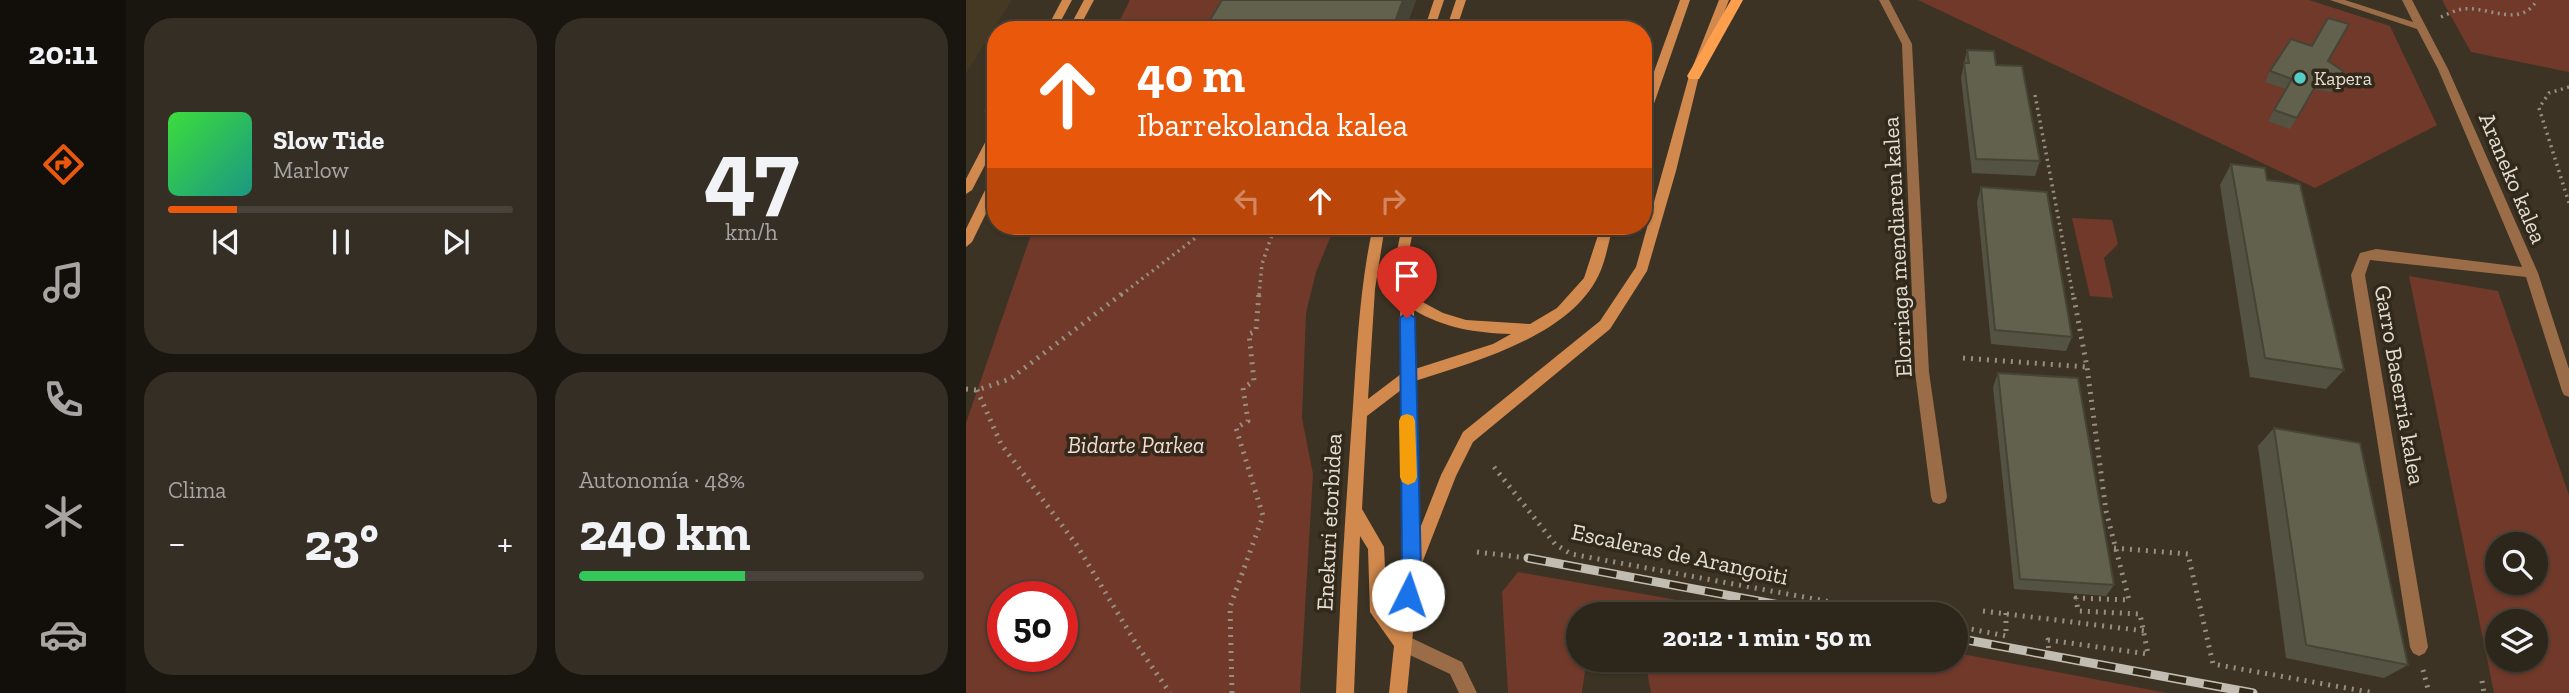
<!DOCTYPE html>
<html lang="es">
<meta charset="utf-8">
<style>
body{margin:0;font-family:"Zilla Slab",serif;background:#352e24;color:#f1f3f6;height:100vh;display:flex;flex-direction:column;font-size:26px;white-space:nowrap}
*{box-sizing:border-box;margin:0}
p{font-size:23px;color:#a7a5a3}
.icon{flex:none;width:38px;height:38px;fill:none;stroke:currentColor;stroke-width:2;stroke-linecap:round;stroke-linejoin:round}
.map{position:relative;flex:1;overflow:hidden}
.panel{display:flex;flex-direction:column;gap:18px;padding:18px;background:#19150f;width:840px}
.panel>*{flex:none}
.guide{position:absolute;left:21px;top:21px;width:665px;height:214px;border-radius:28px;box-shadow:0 2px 5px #0004,0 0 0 2px #48433a;background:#ea580c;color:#fff;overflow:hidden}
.controls{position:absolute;left:1519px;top:532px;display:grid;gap:14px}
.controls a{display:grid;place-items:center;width:63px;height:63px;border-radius:50%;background:#2d261b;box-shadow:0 2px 5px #0004,0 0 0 2px #48433a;font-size:35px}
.speed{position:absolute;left:21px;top:581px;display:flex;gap:14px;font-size:35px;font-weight:700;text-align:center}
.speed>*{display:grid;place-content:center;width:91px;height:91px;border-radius:50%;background:#2d261b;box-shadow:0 2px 5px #0004,0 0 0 2px #48433a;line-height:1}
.speed .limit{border:10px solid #d22;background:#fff;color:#111}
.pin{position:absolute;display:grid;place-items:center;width:60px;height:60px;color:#fff;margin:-72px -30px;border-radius:50% 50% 50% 0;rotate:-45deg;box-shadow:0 0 7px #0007}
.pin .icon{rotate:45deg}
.me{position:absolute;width:77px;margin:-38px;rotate:4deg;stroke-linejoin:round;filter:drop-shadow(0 0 5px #0008)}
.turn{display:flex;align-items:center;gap:24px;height:147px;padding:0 35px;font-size:32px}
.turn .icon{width:91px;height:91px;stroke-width:2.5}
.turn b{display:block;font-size:49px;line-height:60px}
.lanes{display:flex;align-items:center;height:66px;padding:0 35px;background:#0003;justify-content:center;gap:35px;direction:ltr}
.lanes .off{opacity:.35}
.big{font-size:52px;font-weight:700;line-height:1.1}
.panel .widget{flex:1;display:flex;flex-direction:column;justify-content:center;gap:10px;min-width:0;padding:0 24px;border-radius:28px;background:#352e24}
.panel .dial{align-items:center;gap:0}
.dial b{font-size:91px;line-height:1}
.song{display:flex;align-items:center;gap:21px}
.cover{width:84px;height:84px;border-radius:10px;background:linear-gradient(135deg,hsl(120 70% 55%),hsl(170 70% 35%))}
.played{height:7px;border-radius:4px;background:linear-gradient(90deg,#ea580c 20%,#48433a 20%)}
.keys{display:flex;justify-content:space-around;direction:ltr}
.heat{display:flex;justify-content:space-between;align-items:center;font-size:38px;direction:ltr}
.charge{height:10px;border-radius:5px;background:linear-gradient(90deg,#34c759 48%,#48433a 0)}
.panel .tiles{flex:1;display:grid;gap:18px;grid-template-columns:repeat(2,1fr)}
.trip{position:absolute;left:600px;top:602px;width:402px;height:70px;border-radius:35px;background:#2d261b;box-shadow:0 2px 5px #0004,0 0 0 2px #48433a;font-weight:700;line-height:70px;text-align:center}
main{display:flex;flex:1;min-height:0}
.tabs{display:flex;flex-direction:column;width:126px;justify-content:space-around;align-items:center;background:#120f0b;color:#a7a5a3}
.tabs .icon{width:49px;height:49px}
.tabs .on{color:#ea580c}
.tabs b{font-size:32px;color:#f1f3f6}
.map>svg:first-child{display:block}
.built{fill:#453923}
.green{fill:#713929;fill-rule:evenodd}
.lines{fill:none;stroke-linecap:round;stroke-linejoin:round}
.path-far1{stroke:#968f83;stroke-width:3.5;stroke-dasharray:2 4.5;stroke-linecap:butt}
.path{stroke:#968f83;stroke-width:5;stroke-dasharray:2 6;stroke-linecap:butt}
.minor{fill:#9a6c47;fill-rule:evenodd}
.secondary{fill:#d2894d;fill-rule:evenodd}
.primary{fill:#fe9f4e;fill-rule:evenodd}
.rail-casing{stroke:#c2bdb2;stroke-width:9}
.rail{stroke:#32291a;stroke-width:6;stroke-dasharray:18;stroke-linecap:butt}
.wall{fill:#545343}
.shaded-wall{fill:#454437}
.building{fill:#62614e;stroke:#454437;stroke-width:2}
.route{fill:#1a73e8;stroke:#114b97;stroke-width:2}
.slow{fill:#f59e0b}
.poi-dot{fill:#54cdc8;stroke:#32291a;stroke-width:2.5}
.labels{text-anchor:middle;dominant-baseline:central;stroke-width:7;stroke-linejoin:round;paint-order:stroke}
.far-poi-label{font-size:19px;fill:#e4dfd5;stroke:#32291a;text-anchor:start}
.street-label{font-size:23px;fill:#e4dfd5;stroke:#32291a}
.park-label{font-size:23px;font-style:italic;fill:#f2dad3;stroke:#32291a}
</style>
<main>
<nav class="tabs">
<b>20:11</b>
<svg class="icon on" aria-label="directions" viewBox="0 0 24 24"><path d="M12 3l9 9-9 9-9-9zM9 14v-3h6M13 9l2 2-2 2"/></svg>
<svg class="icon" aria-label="music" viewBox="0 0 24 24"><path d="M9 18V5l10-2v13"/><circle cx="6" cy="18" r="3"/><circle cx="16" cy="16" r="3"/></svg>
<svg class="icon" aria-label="phone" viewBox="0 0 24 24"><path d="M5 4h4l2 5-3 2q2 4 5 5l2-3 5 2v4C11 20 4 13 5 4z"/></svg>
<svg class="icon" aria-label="climate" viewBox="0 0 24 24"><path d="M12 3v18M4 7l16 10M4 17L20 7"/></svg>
<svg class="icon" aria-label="car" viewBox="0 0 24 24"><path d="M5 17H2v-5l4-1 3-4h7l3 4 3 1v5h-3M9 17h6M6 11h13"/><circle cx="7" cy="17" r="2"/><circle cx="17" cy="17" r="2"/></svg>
</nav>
<section class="panel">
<div class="tiles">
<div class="widget">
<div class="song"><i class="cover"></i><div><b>Slow Tide</b><p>Marlow</p></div></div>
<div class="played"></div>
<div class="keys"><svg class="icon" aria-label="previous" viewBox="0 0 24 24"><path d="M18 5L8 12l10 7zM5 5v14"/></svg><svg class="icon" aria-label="pause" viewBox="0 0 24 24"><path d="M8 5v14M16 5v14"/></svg><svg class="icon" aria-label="next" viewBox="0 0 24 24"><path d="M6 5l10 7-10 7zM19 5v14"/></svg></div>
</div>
<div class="widget dial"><b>47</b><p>km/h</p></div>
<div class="widget"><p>Clima</p>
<div class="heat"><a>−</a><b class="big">23°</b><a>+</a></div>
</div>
<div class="widget"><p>Autonomía · 48%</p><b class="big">240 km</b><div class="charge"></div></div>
</div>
</section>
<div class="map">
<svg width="1603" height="693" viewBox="0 0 1603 693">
<rect width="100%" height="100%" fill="#3c3324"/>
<!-- built -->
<polygon class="built" points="0,0 46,0 0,73"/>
<!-- green -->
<g class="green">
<polygon points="164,0 257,0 239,30 149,30"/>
<polygon points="952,0 1343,0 1424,26 1471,125 1349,188"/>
<polygon points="1476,0 1603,0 1603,72 1505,52"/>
<polygon points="1106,218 1146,220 1152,244 1138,258 1147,298 1124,296"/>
<path d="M68 226H369L350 272 340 313 336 418 347 474 334 693H0V423ZM37 597H96V656H37Z"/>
<path d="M1443 276 1532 291 1603 495V693H1528ZM1570 544V583H1531V544ZM1570 621V660H1531V621Z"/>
<polygon points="552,572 790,614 612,614 612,660 990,660 991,653 1201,693 685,693 681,671 619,670 616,693 542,693 536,592"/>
</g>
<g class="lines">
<!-- path-far1 -->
<g class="path-far1">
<path d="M1475 17C1482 14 1489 10 1497 9 1523 6 1554 29 1571 0"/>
<polyline points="1603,87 1583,93 1573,108 1603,203"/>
<polyline points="1069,95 1107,295"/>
<polyline points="20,112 30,95"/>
<polyline points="155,295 245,226"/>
<polyline points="293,295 296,264 309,226"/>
</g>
<!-- path -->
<g class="path">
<polyline points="997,358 1121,367"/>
<polyline points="0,389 11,390 44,379 157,293"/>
<polyline points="11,390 35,444 110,544 171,645 204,693"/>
<polyline points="528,467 589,544 605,554 930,614"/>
<polyline points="1148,548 1222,554 1247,664 1408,693"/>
<polyline points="511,552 562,558"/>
<polyline points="1017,611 1179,631"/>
<polyline points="990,626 1040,636 1040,613"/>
<polyline points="1083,656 1082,640 1182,654 1174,614 1112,611 1110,598 1163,600 1140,511 1121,367 1107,293"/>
<polyline points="1457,670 1463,693"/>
<polyline points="1516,681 1518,693"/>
<polyline points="266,693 264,607 297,516 270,428 282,421 277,388 288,381 283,334 290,331 293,293"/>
</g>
<!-- minor -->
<g class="minor">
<polygon points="913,0 923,0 946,44 963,372 981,497 979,502 973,504 967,502 965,497 949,372 936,44"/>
<polygon points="1364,0 1379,0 1447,22 1436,0 1446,0 1482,69 1572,273 1603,369 1603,397 1598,395 1596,391 1560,277 1404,260 1399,275 1462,647 1459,653 1453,656 1447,653 1444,647 1385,275 1394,253 1410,249 1556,267 1472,69 1451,29"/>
<polygon points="437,634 496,662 511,693 493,693 484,674 431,649 428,643 431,637"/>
</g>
<!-- secondary -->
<g class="secondary">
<polygon points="96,0 106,0 90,30 80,30"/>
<polygon points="118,0 128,0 112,30 102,30"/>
<polygon points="468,0 478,0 468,30 458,30"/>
<polygon points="490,0 500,0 490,30 480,30"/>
<polygon points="714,0 724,0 683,118 677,122 677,102"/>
<path d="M753 0H763L733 76 710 171 681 271 644 329 507 442 490 476 453 571 441 693H423L428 646 404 612 402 549 394 536 388 693H370C374 597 380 502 387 406 391 346 394 285 407 226H419L409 289 402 399 435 374 434 300 431 251 436 226H448L443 251 447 297 477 313 500 320 564 324 591 308 618 278 635 226H647C642 244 639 266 629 282 597 338 507 362 449 381L453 531 475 475 497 432 634 321 670 267 723 76ZM448 310C478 328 510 333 545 334L527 344 449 369ZM435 390 437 571 431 621 421 609 418 547 396 509 401 416Z"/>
<polygon points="30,129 30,144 6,190 0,194 0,179 24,133"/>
<polygon points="30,176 30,193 6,242 0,247 0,229 24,180"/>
</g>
<!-- primary -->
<polygon class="primary" points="765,0 777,0 733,79 723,79 721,76"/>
<!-- rail casing -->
<g class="rail-casing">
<g id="rail">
<polyline points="562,558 862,614"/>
<polyline points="990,638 1287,693"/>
</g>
</g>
<!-- rail -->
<use href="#rail" class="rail"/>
</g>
<!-- wall -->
<g class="wall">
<polygon points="256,0 450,0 439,30 240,30 239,28"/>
<polygon points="1001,50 1030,65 1074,161 1069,176 1006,173 995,78"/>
<polygon points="1362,61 1377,71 1365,92 1348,89 1324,129 1302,121 1320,89 1299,82 1304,71"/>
<polygon points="1265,164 1301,180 1378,370 1360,389 1284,377 1254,185"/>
<polygon points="1015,187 1106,337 1100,351 1025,344 1011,202"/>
<polygon points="1032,373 1148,585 1140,596 1048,589 1027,387"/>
<polygon points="1308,428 1442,665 1418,678 1320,658 1292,446"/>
</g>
<!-- shaded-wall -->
<polygon class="shaded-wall" points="437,0 450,0 439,30 426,30"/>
<!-- building -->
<g class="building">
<polygon points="256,0 437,0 426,30 286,30 287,28 239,28"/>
<polygon points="1362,18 1383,24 1362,61 1377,71 1372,81 1354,78 1331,118 1308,110 1326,79 1304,71 1325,39 1346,46"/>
<polygon points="1001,50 1028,51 1030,65 1056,66 1074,161 1010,159 998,63 1003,63"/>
<polygon points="1265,164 1299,168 1301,180 1334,184 1378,370 1299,358"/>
<polygon points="1015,187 1081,192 1106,337 1029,330"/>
<polygon points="1032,373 1112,378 1148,585 1054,579"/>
<polygon points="1308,428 1394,443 1442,665 1340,645"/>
</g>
<!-- route -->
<polygon class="route" points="441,312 449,318 455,571 449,602 442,605 436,602 433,595 436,571 434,318"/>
<!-- slow -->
<polygon class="slow" points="441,414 447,416 449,421 451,477 449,482 442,485 436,482 434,477 433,421 435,416"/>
<!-- markers -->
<circle class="poi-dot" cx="1334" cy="78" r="7"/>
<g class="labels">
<!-- far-poi labels -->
<g class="far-poi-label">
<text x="1348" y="78">Kapera</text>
</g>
<!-- street labels -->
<g class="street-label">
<text transform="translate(1547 178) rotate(67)">Araneko kalea</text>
<text transform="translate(931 247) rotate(-93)">Elorriaga mendiaren kalea</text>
<text transform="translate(1434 385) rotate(80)">Garro Baserria kalea</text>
<text transform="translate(363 522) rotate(-87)">Enekuri etorbidea</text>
<text transform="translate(714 554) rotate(12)">Escaleras de Arangoiti</text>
</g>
<!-- park labels -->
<g class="park-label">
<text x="170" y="445">Bidarte Parkea</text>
</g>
</g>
</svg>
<div class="controls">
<a><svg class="icon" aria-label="search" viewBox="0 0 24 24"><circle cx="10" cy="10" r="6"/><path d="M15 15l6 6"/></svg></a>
<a><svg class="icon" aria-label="layers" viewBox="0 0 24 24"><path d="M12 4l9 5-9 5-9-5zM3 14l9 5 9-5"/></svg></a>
</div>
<div class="speed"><div class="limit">50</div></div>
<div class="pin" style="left:441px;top:318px;background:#d93025"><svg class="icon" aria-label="arrive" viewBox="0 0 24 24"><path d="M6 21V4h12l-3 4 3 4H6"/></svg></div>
<svg class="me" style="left:442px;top:595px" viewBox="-20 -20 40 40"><circle r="19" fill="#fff"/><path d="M0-13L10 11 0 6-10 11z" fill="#1a73e8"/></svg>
<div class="trip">20:12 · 1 min · 50 m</div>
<div class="guide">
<div class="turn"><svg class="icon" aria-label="ahead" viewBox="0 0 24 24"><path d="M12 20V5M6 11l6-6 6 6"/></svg><div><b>40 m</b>Ibarrekolanda kalea</div></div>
<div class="lanes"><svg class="icon off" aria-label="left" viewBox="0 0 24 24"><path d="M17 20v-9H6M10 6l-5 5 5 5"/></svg><svg class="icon" aria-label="ahead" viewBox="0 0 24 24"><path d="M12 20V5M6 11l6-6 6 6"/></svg><svg class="icon off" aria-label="right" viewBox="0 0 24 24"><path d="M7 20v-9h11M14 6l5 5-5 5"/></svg></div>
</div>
</div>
</main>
